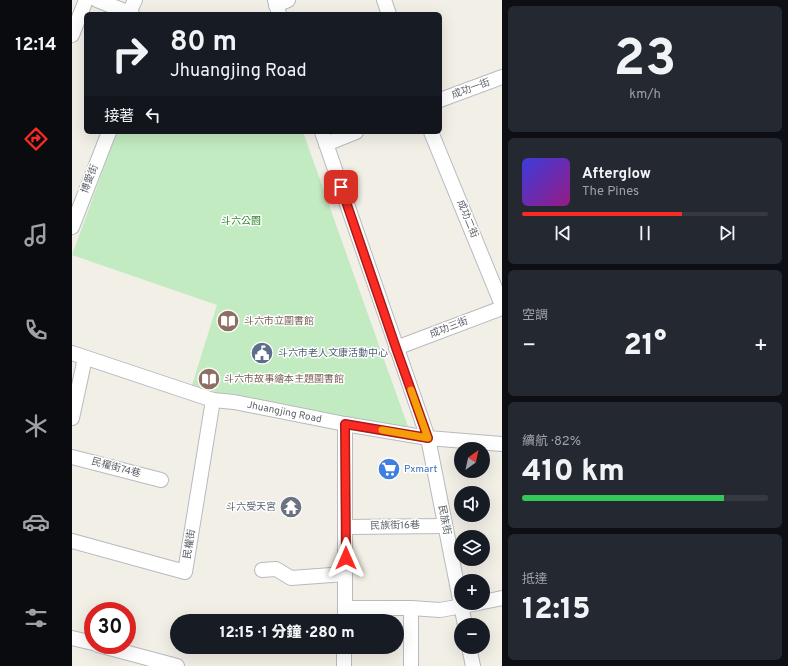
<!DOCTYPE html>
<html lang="zh-TW">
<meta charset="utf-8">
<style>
body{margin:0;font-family:Overpass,"Noto Sans TC",sans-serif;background:#242831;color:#f1f3f6;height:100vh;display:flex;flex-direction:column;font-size:15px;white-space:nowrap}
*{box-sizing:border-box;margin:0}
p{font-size:13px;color:#9ea1a6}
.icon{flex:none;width:22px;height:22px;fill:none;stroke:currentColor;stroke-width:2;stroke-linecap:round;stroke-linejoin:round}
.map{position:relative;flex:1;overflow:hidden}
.panel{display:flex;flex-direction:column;gap:6px;padding:6px;background:#0d0f14;width:286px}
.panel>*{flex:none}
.banner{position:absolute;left:12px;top:12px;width:358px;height:122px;border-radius:6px;box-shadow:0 4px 16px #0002;background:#171b24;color:#f1f3f6;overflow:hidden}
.needle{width:26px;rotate:33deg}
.fabs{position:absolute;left:382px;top:442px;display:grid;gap:8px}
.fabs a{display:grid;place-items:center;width:36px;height:36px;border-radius:50%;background:#171b24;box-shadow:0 4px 16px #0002;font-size:20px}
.speed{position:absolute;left:12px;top:602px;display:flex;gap:8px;font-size:20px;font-weight:700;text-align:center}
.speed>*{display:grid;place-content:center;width:52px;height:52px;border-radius:50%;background:#171b24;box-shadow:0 4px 16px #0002;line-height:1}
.speed .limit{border:6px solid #d22;background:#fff;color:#111}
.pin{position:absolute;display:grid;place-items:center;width:34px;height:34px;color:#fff;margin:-17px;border-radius:8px;box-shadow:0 2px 6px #0006}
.me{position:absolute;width:44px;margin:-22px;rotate:0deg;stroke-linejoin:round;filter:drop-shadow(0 0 3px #0008)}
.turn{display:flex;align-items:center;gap:14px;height:84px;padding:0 20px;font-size:18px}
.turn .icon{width:52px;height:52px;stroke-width:2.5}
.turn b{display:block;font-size:28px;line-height:34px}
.then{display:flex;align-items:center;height:38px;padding:0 20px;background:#0003;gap:8px;font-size:15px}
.big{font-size:30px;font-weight:800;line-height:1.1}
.panel .widget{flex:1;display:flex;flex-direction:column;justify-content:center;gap:6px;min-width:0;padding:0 14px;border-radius:6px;background:#242831}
.panel .dial{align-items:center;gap:0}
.dial b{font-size:52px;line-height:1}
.song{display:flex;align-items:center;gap:12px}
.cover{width:48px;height:48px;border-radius:6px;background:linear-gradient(135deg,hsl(240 70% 55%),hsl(310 70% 35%))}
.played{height:4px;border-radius:2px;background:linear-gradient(90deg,#fb2b23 65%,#363941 65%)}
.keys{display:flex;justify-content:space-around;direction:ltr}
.heat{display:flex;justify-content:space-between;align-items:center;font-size:22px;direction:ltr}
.charge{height:6px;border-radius:3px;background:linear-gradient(90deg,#34c759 82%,#363941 0)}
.trip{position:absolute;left:98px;top:614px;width:234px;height:40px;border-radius:20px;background:#171b24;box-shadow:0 4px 16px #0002;font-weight:800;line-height:40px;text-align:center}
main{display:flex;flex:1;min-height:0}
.tabs{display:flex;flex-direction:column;width:72px;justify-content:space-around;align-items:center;background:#090b0e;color:#9ea1a6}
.tabs .icon{width:28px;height:28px}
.tabs .selected{color:#fb2b23}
.tabs b{font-size:18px;color:#f1f3f6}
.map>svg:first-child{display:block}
.green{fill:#c3ebc1}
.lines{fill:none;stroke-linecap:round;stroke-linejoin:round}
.minor-casing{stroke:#b7babf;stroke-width:16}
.minor{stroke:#fff;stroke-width:14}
.route-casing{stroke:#a31c17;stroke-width:10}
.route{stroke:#fb2b23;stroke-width:7}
.slow{stroke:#f59e0b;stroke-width:7}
.labels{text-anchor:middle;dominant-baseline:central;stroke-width:3;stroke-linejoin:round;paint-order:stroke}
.street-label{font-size:10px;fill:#5e6369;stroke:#fff}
.park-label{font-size:10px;fill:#2b822b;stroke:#fff}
.education-label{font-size:10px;fill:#785e54;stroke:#fff;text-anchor:start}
.service-label{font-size:10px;fill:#4e5e75;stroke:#fff;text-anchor:start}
.shop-label{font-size:10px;fill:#366cbe;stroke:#fff;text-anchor:start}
.worship-label{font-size:10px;fill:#5b616d;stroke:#fff;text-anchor:end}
</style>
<main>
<nav class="tabs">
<b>12:14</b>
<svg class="icon selected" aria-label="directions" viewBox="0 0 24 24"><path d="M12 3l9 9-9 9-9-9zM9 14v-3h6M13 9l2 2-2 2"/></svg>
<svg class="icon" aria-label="music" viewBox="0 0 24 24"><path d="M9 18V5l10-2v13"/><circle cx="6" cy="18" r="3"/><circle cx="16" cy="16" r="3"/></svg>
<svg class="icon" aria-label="phone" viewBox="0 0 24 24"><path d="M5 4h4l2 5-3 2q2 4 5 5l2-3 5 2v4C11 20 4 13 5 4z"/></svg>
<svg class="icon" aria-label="climate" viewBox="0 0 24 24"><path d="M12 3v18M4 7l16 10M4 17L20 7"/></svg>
<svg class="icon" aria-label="car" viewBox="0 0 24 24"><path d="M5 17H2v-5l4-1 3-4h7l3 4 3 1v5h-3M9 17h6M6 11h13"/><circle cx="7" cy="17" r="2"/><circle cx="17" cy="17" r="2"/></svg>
<svg class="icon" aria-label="filters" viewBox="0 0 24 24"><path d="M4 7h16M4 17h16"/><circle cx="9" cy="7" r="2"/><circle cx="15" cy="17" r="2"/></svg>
</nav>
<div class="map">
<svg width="430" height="666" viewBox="0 0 430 666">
<rect width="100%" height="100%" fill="#f2efe7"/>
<!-- green -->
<polygon class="green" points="45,132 231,132 339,435 153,395 120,385 145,305 0,255"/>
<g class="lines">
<!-- minor casing -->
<g class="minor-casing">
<g id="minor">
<polyline points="25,0 60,14"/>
<polyline points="203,0 207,14"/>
<polyline points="312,0 317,14"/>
<polyline points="204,5 216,0"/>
<polyline points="57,13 63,0"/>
<polyline points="0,35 14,0"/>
<polyline points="368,100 430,77"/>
<polyline points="250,132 356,438 393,625"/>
<polyline points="359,132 430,305"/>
<polyline points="254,144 284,132"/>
<polyline points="0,227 37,132"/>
<polyline points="324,348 430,308"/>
<path id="s1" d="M0 353 141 400 162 402 273 424 356 438 430 444"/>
<polyline points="0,418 13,358"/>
<polyline points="273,424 273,621"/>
<polyline points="0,457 89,480"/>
<polyline points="274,527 373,526"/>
<polyline points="0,541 113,572 141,400"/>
<polyline points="190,570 204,569 219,578 273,574"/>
<polyline points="411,602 430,598"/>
<polyline points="274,608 339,608 368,610 407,603"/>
<polyline points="339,608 339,666"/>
<polyline points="0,638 21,643"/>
<polyline points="26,645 105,666"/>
<polyline points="397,647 401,666"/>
<polyline points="272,666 272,647"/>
</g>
</g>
<!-- minor -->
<use href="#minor" class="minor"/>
</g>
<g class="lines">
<!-- route casing -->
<g class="route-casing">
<polyline id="route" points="269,187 324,348 356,438 273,424 274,558"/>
</g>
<!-- route -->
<use href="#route" class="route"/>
<!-- slow -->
<polyline class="slow" points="310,430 356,438 339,390"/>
</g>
<!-- icons -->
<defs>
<g id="library-disc" transform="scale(1.15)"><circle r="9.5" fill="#8d6e63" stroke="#fff"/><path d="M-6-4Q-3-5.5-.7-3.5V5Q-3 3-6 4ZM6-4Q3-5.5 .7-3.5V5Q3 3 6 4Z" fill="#fff"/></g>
<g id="civic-disc" transform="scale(1.15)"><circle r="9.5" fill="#5c6f8a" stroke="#fff"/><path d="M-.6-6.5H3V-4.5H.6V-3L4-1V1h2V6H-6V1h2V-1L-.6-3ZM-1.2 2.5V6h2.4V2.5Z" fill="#fff"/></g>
<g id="supermarket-disc" transform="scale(1.15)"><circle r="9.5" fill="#3f7fe0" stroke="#fff"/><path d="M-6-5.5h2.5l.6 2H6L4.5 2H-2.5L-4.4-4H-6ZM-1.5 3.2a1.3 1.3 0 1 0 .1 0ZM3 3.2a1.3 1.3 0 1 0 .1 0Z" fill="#fff"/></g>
<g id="temple-disc" transform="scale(1.15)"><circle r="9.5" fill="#6b7280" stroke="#fff"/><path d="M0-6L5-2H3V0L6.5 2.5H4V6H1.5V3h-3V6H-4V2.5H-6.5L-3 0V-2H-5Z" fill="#fff"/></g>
</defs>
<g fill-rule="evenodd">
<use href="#library-disc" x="156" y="321"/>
<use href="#civic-disc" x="190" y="353"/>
<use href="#library-disc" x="137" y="379"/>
<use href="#supermarket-disc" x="317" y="469"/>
<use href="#temple-disc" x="219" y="507"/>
</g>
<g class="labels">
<!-- street labels -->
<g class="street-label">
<text transform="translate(399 89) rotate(-20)">成功一街</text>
<text transform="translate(18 179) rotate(-69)">博愛街</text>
<text transform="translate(395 219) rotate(68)">成功二街</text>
<text transform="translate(377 328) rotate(-21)">成功三街</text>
<text stroke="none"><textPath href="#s1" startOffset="221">Jhuangjing Road</textPath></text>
<text transform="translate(44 468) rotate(15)">民權街74巷</text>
<text transform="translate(372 520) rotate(79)">民族街</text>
<text transform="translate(323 526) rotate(-1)">民族街16巷</text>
<text transform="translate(118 544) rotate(-81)">民權街</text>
</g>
<!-- park labels -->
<g class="park-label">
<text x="169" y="221">斗六公園</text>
</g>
<!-- education labels -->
<g class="education-label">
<text x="172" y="321">斗六市立圖書館</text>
<text x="152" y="379">斗六市故事繪本主題圖書館</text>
</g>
<!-- service labels -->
<g class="service-label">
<text x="206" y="353">斗六市老人文康活動中心</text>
</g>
<!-- shop labels -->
<g class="shop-label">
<text x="332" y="469">Pxmart</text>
</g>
<!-- worship labels -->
<g class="worship-label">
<text x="204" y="507">斗六受天宮</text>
</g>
</g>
</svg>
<div class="fabs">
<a><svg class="needle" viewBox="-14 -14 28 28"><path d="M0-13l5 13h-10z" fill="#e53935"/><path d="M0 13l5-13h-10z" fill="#9ea1a6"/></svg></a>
<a><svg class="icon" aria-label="sound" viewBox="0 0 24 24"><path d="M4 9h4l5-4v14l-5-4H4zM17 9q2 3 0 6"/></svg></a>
<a><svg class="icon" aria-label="layers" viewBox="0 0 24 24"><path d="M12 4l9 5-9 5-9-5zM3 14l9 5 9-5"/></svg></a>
<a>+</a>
<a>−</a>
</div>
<div class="speed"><div class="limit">30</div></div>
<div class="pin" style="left:269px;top:187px;background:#d93025"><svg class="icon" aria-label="arrive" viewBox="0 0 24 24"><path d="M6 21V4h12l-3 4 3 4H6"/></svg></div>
<svg class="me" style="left:274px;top:558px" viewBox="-20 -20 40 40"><path d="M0-17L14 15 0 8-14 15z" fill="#fb2b23" stroke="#fff" stroke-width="4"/></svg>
<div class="trip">12:15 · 1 分鐘 · 280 m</div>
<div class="banner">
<div class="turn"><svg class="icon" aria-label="right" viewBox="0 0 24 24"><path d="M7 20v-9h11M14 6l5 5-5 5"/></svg><div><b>80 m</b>Jhuangjing Road</div></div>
<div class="then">接著<svg class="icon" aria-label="left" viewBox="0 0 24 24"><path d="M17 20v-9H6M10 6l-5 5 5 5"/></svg></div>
</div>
</div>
<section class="panel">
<div class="widget dial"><b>23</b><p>km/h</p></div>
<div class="widget">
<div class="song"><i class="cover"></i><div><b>Afterglow</b><p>The Pines</p></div></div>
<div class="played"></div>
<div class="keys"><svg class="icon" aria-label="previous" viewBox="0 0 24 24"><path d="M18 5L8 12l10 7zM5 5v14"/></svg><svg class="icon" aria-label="pause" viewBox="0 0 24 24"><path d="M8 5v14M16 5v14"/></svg><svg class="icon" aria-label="next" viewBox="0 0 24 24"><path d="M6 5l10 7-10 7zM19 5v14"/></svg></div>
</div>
<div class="widget"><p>空調</p>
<div class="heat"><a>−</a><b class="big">21°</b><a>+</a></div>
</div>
<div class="widget"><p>續航 · 82%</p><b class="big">410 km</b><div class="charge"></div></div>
<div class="widget"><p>抵達</p><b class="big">12:15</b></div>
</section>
</main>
